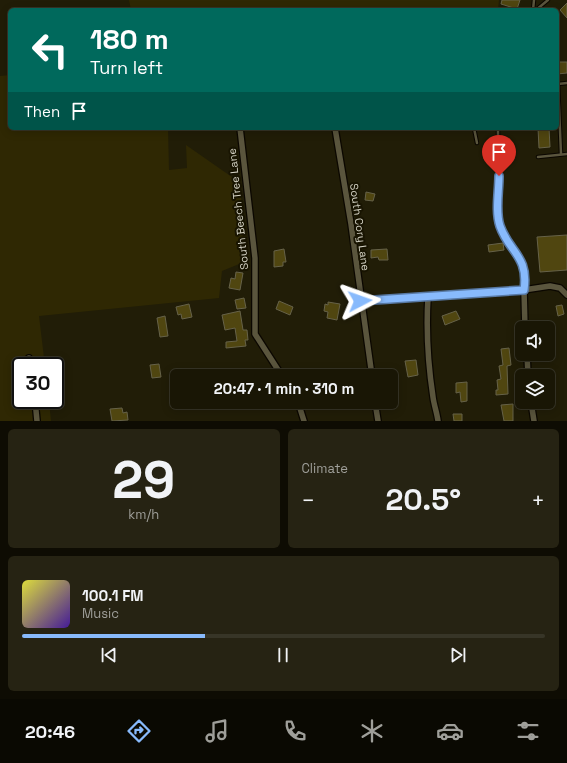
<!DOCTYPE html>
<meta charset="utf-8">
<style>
body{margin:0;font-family:"Space Grotesk",sans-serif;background:#262313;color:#f1f3f6;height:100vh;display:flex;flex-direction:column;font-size:15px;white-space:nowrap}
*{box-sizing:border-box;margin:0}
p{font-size:13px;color:#9f9f9a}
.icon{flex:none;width:22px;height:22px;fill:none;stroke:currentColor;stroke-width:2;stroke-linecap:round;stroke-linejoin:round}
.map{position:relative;height:421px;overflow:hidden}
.details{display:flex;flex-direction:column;gap:8px;padding:8px;background:#0e0c03;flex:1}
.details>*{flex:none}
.top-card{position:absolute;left:8px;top:8px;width:551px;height:122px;border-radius:6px;box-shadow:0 2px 10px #0003,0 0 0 1px #373527;background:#00695c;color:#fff;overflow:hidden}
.buttons{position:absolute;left:515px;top:321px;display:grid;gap:8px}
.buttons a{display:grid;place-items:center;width:40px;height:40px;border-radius:6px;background:#191605;box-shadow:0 2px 10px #0003,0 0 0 1px #373527;font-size:20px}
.speed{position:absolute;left:12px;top:357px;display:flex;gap:8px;font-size:20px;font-weight:700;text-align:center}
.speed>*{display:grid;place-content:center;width:52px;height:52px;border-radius:50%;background:#191605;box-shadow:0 2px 10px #0003,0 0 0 1px #373527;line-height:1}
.speed .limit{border:2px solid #111;border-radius:6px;background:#fff;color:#111}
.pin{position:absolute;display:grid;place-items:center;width:34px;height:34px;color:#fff;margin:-41px -17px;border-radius:50% 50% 50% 0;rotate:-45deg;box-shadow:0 0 4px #0007}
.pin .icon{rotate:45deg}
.me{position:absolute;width:44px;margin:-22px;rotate:86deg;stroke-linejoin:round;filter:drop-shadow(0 0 3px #0008)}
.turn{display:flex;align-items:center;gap:14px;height:84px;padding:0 16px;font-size:18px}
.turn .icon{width:52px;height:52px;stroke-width:2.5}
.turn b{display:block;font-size:28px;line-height:34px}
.then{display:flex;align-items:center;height:38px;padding:0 16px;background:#0003;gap:8px;font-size:15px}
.big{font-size:30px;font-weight:600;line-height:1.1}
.details .card{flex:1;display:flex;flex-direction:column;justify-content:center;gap:6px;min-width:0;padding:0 14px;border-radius:6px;background:#262313}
.details .dial{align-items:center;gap:0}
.dial b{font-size:52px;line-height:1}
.song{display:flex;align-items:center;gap:12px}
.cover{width:48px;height:48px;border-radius:6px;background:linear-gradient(135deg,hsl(60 70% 55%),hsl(260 70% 35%))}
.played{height:4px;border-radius:2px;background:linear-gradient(90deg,#88bafc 35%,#373527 35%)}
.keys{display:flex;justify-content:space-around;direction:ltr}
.heat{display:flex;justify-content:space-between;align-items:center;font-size:22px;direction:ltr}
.details .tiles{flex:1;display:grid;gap:8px;grid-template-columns:1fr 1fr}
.card:last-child{grid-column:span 2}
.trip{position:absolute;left:170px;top:369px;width:228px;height:40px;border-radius:6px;background:#191605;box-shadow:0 2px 10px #0003,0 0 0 1px #373527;font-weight:600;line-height:40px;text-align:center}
.tab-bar{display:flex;height:64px;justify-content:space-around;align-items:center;background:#0a0902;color:#9f9f9a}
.tab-bar .icon{width:28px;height:28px}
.tab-bar .current{color:#88bafc}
.tab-bar b{font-size:18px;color:#f1f3f6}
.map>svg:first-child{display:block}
.green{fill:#2f2803}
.building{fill:#504610;stroke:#666249}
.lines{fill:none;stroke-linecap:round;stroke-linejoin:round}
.lane-casing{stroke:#0b0700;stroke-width:4.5}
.street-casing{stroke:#0b0700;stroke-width:8}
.lane{stroke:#5a553d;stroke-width:2.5}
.street{stroke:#5a553d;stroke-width:5.5}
.route-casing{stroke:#5879a4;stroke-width:10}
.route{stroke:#88bafc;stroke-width:7}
.labels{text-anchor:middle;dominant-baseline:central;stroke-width:4;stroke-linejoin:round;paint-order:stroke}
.street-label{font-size:11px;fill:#d4d2c4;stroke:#181401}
</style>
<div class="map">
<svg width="567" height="421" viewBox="0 0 567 421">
<rect width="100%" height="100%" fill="#211d07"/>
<!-- green -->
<g class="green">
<polygon points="129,0 499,0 498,10 131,10"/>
<polygon points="10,75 10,128 168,128 169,170 187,168 186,145 239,182 249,260 222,271 219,298 39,316 45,366 21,366 21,400 49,400 51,421 0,421 0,76"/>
</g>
<!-- building -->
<g class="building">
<polygon points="502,0 520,0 517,9 501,4"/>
<polygon points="567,3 567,18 560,10"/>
<polygon points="557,62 567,62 567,73 557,74"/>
<polygon points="538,128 549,128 550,147 539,148"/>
<polygon points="366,192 375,194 373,201 365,200"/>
<polygon points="567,235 567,270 540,272 537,237"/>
<polygon points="503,243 504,250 489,252 488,245"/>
<polygon points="284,249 286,262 283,262 283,266 274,267 274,251"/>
<polygon points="387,249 388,260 379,260 378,257 371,258 371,250"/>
<polygon points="236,272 243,273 240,290 229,288 231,278 235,279"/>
<polygon points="244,298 246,308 237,309 235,300"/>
<polygon points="279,301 293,307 290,315 276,309"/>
<polygon points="328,302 340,304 337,320 327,318 328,312 324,311 325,304 328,305"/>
<polygon points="189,304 192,317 182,319 181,314 178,315 176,307"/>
<polygon points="562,305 564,314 558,316 556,306"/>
<polygon points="240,311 243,330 247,330 248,340 245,340 246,346 226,348 226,342 237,341 235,328 225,330 222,315"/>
<polygon points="456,311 460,319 445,325 442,316"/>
<polygon points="165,316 168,336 160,337 157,318"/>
<polygon points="509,348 511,365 507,366 508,394 496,395 496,390 498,390 497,380 501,379 499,366 503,365 501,349"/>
<polygon points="416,360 418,375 408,377 405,361"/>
<polygon points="159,364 161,377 152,378 150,365"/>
<polygon points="467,382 467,401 461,402 460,392 456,393 456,383"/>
<polygon points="513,404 513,421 504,421 501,405"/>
<polygon points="122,408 123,413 127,412 128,420 112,421 110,409"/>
<polygon points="453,414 462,414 462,421 454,421"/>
</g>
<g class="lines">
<!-- lane casing -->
<g class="lane-casing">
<g id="lane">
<polyline points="533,10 534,0"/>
<polyline points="536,10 548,0"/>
<polyline points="558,83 561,154"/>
<polyline points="558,84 567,83"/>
<polyline points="474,128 477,143"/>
<polyline points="498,128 498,217 504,234 523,264 525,281 524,289"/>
<polyline points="538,157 567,154"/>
</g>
</g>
<!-- street casing -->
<g class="street-casing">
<g id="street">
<polyline points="240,128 255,258 255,334 282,376"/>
<polyline points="335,128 351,224 372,376"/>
<polyline points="524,290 525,328"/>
<path d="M428 297C426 330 428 364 433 397 434 405 437 413 438 421"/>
<polyline points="360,301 517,291 550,286 560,288 567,295"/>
<polyline points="527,354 528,376"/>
<polyline points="29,358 30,366"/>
<polyline points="35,400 37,421"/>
<polyline points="298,402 304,421"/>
<polyline points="375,402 378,421"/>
<polyline points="531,402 534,421"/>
</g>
</g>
<!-- lane -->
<use href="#lane" class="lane"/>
<!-- street -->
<use href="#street" class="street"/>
</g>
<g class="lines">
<!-- route casing -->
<g class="route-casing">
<path id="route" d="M360 301 524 290C529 256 509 252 500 226 495 211 499 192 499 176"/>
</g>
<!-- route -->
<use href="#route" class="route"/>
</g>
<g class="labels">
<!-- street labels -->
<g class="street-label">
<text transform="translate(238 209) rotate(-96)">South Beech Tree Lane</text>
<text transform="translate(360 227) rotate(82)">South Cory Lane</text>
</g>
</g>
</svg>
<div class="buttons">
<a><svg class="icon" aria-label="sound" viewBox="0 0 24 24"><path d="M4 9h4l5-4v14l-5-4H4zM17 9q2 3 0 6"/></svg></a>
<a><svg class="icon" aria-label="layers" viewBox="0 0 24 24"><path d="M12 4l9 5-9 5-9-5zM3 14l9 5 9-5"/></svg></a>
</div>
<div class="speed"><div class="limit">30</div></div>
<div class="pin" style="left:499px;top:176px;background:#d93025"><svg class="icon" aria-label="arrive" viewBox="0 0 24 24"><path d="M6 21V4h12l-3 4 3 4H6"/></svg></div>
<svg class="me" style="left:360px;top:301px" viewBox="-20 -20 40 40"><path d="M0-17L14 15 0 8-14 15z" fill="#88bafc" stroke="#fff" stroke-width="4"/></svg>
<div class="trip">20:47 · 1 min · 310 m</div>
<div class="top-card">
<div class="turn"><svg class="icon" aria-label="left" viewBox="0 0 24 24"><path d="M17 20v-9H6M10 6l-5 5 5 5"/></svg><div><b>180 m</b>Turn left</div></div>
<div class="then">Then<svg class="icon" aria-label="arrive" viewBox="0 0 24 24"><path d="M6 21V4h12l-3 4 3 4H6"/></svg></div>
</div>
</div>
<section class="details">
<div class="tiles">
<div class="card dial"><b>29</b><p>km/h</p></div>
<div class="card"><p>Climate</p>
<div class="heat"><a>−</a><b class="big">20.5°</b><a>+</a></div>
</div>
<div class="card">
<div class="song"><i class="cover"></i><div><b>100.1 FM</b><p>Music</p></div></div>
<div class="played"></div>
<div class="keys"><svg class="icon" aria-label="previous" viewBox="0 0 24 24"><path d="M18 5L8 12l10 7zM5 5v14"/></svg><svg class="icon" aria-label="pause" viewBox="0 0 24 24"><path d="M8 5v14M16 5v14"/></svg><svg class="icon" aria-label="next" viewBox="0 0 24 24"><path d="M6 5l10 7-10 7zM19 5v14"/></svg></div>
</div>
</div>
</section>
<nav class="tab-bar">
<b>20:46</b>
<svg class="icon current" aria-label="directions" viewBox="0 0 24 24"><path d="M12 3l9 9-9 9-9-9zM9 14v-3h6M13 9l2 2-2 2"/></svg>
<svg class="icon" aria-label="music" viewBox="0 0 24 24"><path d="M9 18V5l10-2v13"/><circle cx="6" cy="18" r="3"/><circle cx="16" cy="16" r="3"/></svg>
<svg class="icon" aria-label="phone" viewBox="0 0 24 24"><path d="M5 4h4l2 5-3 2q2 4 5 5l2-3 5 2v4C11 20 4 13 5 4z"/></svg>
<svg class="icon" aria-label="climate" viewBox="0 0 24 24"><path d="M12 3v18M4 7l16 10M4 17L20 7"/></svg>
<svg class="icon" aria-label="car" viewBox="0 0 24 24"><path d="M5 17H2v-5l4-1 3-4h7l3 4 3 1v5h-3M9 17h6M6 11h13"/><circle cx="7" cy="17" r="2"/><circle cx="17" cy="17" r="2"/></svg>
<svg class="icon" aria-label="filters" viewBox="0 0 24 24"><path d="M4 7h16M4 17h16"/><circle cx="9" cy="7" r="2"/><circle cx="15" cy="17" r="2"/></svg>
</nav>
